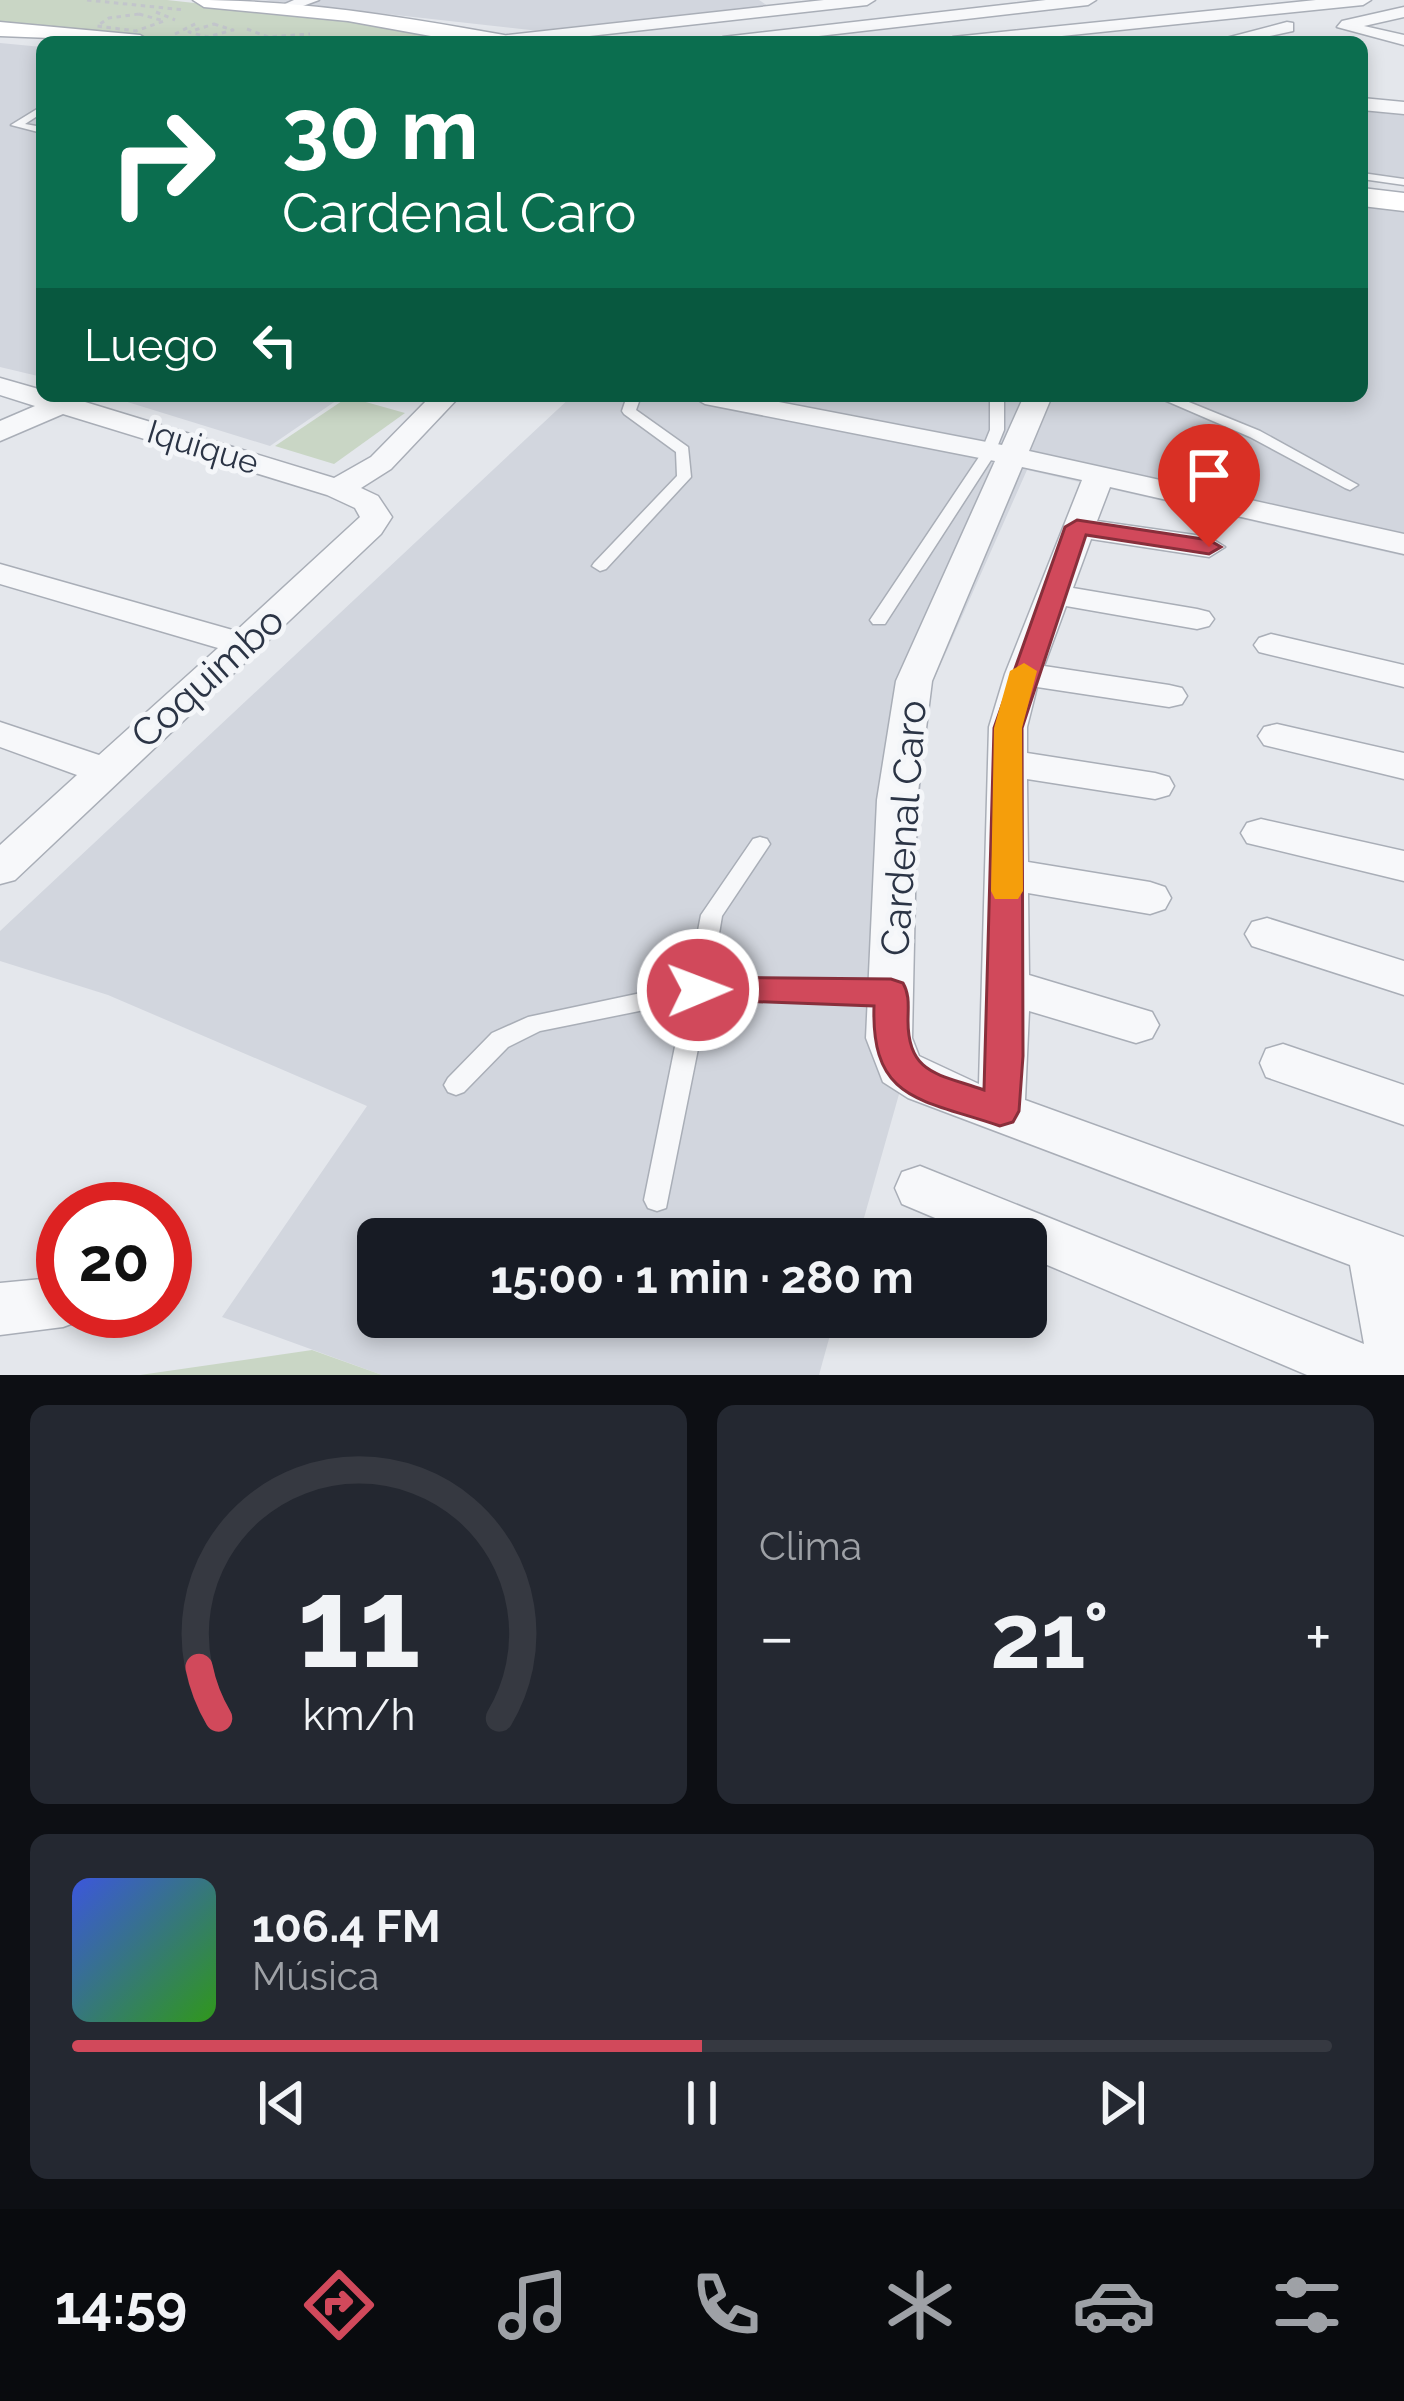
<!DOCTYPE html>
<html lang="es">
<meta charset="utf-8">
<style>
body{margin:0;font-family:Raleway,sans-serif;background:#242831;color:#f1f3f6;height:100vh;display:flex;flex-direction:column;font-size:45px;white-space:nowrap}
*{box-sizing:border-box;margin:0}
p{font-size:39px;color:#9ea1a6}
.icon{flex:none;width:66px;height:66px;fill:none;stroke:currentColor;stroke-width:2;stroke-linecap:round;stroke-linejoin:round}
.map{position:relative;height:1375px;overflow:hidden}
.drawer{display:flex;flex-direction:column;gap:30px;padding:30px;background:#0d0f14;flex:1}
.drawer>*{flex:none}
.guide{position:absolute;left:36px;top:36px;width:1332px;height:366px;border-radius:18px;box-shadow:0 6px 18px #0003;background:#0b6e4f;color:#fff;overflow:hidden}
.speed{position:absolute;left:36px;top:1182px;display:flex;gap:24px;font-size:60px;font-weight:700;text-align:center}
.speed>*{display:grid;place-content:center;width:156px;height:156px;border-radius:50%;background:#171b24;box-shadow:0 6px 18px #0003;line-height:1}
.speed .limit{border:18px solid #d22;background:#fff;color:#111}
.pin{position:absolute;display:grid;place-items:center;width:102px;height:102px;color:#fff;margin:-123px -51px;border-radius:50% 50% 50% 0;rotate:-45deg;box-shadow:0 0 12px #0007}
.pin .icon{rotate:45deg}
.me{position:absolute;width:132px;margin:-66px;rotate:89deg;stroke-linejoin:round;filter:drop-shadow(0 0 9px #0008)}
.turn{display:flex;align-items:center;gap:42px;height:252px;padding:0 48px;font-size:54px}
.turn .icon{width:156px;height:156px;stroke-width:2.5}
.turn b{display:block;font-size:84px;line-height:102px}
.then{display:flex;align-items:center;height:114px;padding:0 48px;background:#0003;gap:24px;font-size:45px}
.big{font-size:90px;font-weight:700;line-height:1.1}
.drawer .widget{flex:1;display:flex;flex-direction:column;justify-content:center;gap:18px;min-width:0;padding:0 42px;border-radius:18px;background:#242831}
.drawer .dial{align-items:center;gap:0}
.dial svg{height:312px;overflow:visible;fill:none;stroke:#363941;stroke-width:7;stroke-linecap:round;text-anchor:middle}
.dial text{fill:#f1f3f6;stroke:none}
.song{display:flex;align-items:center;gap:36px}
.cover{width:144px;height:144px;border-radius:18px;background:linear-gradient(135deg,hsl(230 70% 55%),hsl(110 70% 35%))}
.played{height:12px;border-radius:6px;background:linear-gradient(90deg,#d1495b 50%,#363941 50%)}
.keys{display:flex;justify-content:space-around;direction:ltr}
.heat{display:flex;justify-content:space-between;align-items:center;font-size:66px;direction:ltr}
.drawer .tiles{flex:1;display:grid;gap:30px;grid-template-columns:1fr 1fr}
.widget:last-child{grid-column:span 2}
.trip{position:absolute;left:357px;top:1218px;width:690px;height:120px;border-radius:18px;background:#171b24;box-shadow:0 6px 18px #0003;font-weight:700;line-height:120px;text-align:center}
.tab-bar{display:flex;height:192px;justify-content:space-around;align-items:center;background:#090b0e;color:#9ea1a6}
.tab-bar .icon{width:84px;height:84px}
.tab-bar .selected{color:#d1495b}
.tab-bar b{font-size:54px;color:#f1f3f6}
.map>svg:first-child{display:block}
.built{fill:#d2d6de}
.green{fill:#c9d6c5}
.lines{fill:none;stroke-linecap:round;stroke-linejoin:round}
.lane-casing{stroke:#a9aeb7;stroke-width:3}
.street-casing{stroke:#a9aeb7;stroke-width:3}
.secondary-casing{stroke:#a9aeb7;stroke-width:3}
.path{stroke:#c2c5cb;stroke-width:3;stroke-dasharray:4.5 4.5;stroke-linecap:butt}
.lane{fill:#f7f8fa;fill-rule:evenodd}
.street{fill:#f7f8fa;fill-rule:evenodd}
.secondary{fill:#fff;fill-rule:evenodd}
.route{fill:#d1495b;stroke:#882f3b;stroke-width:3}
.slow{fill:#f59e0b}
.labels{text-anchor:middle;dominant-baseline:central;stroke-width:10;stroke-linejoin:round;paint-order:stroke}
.far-street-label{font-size:33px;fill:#2b3445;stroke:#f4f6f9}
.street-label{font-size:39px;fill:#2b3445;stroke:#f4f6f9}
</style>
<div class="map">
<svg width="1404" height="1375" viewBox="0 0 1404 1375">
<rect width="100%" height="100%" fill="#e4e7ec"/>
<!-- built -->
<g class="built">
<polygon points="261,0 759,0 771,8 557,33"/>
<polygon points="0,43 42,47 42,377 0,367"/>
<polygon points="1362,111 1404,115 1404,178 1362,173"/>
<polygon points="1362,205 1404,210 1404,556 1027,470 925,700 907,1066 858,1239 378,1239 378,1317 835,1317 819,1375 382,1375 222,1317 367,1106 108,995 0,961 0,931 572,396 1362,396"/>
<polygon points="108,396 343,396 270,446"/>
</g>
<!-- green -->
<g class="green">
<polygon points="0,0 167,0 370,22 473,39 202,42 0,23"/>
<polygon points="348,397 405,413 334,464 275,446"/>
<polygon points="312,1350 382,1375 140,1375"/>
</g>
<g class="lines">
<!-- lane casing -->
<g class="lane-casing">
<g id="lane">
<polygon points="42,106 42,113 25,124 42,127 42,133 11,125"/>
<polygon points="1362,173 1404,179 1404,185 1362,179"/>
<polygon points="627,396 641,396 636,410 688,447 691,477 606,569 600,571 592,566 594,563 677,476 676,452 624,414 622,411"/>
<polygon points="990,396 1004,396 1004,430 993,457 885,624 873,624 870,620 979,457 990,430"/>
<polygon points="1155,396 1174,396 1260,431 1358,485 1350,490 1345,488 1250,437"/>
<polygon points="760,837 767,839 770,844 722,916 711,981 891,984 899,987 902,993 899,999 891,1002 708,999 666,1208 657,1211 648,1208 644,1200 684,1002 540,1031 508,1047 464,1092 456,1095 448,1092 444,1085 448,1078 492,1033 528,1017 688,983 701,915 753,839"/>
</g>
</g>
<!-- street casing -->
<g class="street-casing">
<g id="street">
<polygon points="294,0 319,0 284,13 276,8"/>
<polygon points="824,0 875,0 867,5 536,42 481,42 490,37"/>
<polygon points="1046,0 1096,0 1088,5 767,42 714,42 723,37"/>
<polygon points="1316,0 1371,0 1363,5 1003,42 944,42 953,37"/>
<polygon points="1404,7 1404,17 1364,26 1404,35 1404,45 1337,27 1342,21"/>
<polygon points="1287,22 1293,23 1293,31 1243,42 1211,42"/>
<polygon points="1362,98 1404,102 1404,114 1362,110"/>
<polygon points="0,378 42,390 42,396 72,398 334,478 371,457 431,396 460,396 391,469 361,488 378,496 392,517 381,534 15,880 0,884 0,845 77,775 0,747 0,722 99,755 218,648 0,584 0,564 236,631 360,517 355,508 327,495 63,414 0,441 0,421 35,406 0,395"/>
<path d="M691 396H748L1002 445 1024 396H1052L1029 451 1404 534V554L1110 487 1097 521 1209 537 1225 547 1209 557 1091 539 1073 588 1197 609 1209 612 1214 619 1209 626 1197 629 1066 606 1044 666 1169 685 1182 688 1187 696 1182 704 1169 707 1037 687 1027 727V753L1155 773 1169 777 1174 786 1169 795 1155 799 1027 779 1028 862 1150 882 1165 887 1171 898 1165 909 1150 914 1028 893 1029 975 1152 1012 1159 1025 1152 1038 1136 1043 1029 1011 1025 1100 1404 1237V1375H1307L1026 1256V1239H985L902 1204 895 1188 902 1172 920 1166 1364 1344 1350 1265 908 1098 883 1082 866 1038 877 800 896 681 995 461 705 404ZM1022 467 1082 480 1005 674 989 727 979 1084 919 1056 912 1038 917 800 932 681Z"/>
<polygon points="1271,634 1404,665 1404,687 1259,652 1254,645 1259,638"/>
<polygon points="1277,724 1404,753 1404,779 1264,745 1258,736 1264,727"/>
<polygon points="1261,819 1404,851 1404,881 1247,843 1241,833 1247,823"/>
<polygon points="1267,918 1404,961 1404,995 1252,946 1245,934 1252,922"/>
<polygon points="1283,1044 1404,1085 1404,1125 1266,1077 1260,1063 1266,1049"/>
<polygon points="63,1277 63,1311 86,1311 82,1320 63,1327 0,1335 0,1283"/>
</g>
</g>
<!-- secondary casing -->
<g class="secondary-casing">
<g id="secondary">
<path d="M193 0C299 0 399 16 504 35L516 42H464L348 21 204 7Z"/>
<polygon points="0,22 140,35 152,42 0,36"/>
<polygon points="1362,188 1404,193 1404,211 1362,206"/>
</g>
</g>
<!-- path -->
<g class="path">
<polyline points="87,0 185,10"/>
<polyline points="156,12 175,20"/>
<polygon points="139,14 164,21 136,31 97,26 109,18"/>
<polygon points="214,24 233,30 207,37 189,32"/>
<polyline points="247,29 268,37 310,34"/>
<polyline points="175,34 197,23"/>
<polyline points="165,40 189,42"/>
</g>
<!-- lane -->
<use href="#lane" class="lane"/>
<!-- street -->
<use href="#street" class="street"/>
<!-- secondary -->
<use href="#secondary" class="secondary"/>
</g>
<!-- route -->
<path class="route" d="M1077 520 1209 540 1221 547 1209 554 1086 535 1022 728 1023 1056 1019 1111 1013 1122 1000 1126C922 1099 871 1102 874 1006L686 999 681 990 686 981 698 977 891 979 903 983C910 995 908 1007 908 1021 908 1075 940 1074 984 1090L994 728 1065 527Z"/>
<!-- slow -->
<polygon class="slow" points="1024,663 1037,671 1022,728 1023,891 1018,899 995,899 991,891 994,728 1010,671"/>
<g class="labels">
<!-- far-street labels -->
<g class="far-street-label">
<text transform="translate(203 447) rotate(17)">Iquique</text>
</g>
<!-- street labels -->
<g class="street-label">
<text transform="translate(207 677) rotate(-42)">Coquimbo</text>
<text transform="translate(903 828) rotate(-86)">Cardenal Caro</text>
</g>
</g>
</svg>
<div class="speed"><div class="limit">20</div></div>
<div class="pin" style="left:1209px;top:547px;background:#d93025"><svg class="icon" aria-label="arrive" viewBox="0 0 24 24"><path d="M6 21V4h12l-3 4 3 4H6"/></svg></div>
<svg class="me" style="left:698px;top:990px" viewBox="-20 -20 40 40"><circle r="17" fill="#d1495b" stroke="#fff" stroke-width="3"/><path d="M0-11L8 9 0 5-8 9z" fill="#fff"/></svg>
<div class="trip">15:00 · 1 min · 280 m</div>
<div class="guide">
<div class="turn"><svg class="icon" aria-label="right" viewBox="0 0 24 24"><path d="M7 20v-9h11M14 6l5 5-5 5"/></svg><div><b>30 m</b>Cardenal Caro</div></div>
<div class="then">Luego<svg class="icon" aria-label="left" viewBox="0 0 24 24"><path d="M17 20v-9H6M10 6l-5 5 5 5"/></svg></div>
</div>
</div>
<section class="drawer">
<div class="tiles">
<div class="widget dial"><svg viewBox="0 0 100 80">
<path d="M14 69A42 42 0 1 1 86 69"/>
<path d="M14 69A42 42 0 0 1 9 56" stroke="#d1495b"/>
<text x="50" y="56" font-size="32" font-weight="700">11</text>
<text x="50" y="72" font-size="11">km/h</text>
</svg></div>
<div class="widget"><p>Clima</p>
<div class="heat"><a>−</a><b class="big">21°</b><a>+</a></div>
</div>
<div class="widget">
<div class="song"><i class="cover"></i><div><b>106.4 FM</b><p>Música</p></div></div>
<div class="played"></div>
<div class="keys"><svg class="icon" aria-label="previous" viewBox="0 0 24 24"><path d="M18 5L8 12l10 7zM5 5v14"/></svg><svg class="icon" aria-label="pause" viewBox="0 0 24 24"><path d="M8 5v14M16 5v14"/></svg><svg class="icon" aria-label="next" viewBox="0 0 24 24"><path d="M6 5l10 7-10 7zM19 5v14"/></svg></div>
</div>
</div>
</section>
<nav class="tab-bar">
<b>14:59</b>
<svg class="icon selected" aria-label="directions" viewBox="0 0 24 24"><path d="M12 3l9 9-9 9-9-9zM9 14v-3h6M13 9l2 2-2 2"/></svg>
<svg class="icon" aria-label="music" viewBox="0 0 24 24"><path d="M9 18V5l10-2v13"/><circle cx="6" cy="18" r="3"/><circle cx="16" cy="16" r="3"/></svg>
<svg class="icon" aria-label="phone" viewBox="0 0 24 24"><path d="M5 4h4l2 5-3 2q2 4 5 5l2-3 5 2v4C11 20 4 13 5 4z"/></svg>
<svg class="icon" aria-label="climate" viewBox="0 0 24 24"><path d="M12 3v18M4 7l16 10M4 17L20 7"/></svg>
<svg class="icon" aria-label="car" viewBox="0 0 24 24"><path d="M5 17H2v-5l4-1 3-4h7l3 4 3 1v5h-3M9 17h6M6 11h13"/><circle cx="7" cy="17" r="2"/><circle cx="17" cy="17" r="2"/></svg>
<svg class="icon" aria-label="filters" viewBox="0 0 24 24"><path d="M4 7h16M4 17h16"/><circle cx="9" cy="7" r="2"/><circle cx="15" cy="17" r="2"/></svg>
</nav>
